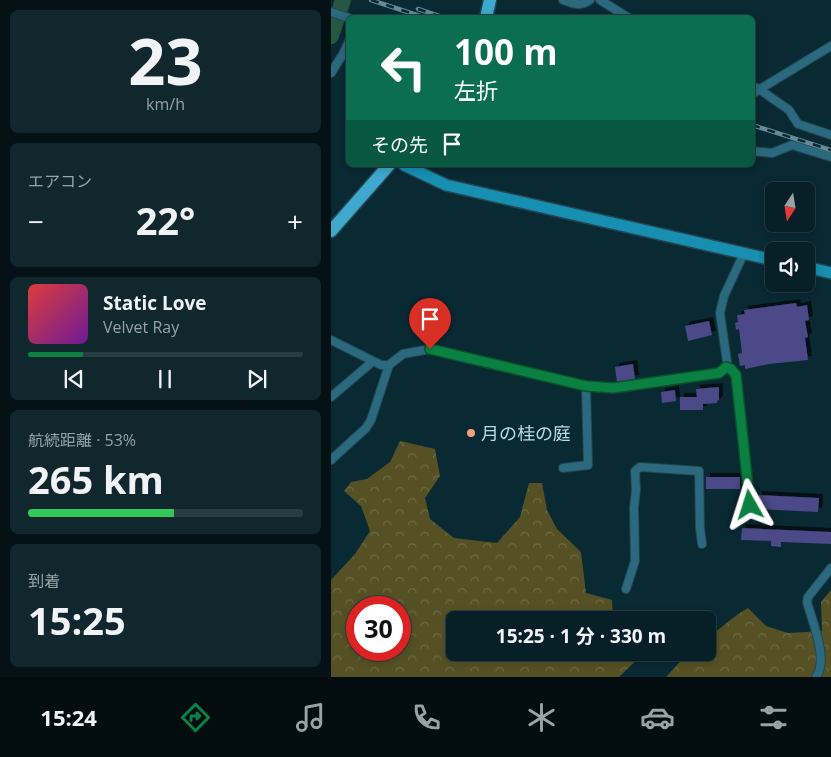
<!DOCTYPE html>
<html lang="ja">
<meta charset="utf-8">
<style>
body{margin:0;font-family:"Open Sans","Noto Sans JP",sans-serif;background:#10272e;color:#f1f3f6;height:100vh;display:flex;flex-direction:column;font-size:19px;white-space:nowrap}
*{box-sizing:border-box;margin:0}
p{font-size:16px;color:#98a2a7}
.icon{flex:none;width:28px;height:28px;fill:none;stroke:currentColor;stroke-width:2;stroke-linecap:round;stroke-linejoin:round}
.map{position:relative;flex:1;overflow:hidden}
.sheet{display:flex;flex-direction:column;gap:10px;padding:10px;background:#041115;width:331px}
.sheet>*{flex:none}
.top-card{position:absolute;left:15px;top:15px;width:409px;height:152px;border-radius:8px;box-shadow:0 2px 8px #0003,0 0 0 1px #283d43;background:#0b6e4f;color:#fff;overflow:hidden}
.needle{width:32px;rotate:192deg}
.buttons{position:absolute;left:434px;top:182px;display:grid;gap:10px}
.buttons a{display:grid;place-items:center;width:50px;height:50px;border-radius:8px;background:#071f26;box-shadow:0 2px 8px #0003,0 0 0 1px #283d43;font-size:25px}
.speed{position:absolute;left:15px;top:596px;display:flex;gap:10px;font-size:25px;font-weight:700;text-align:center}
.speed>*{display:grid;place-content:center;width:65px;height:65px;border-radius:50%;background:#071f26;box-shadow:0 2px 8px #0003,0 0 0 1px #283d43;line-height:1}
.speed .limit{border:8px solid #d22;background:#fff;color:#111}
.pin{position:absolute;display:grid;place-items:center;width:42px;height:42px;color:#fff;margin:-51px -21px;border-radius:50% 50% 50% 0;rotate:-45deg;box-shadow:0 0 5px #0007}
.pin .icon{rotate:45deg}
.me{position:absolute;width:55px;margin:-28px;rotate:354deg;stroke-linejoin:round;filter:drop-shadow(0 0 4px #0008)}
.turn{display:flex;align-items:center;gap:18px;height:105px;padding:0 25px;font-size:22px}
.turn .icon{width:65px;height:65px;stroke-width:2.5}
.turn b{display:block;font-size:35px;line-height:42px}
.then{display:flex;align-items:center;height:48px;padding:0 25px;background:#0003;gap:10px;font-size:19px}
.big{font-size:38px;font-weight:700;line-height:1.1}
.sheet .card{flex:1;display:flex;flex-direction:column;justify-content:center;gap:8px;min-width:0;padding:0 18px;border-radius:8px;background:#10272e}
.sheet .dial{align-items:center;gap:0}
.dial b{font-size:65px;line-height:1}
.song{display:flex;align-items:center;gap:15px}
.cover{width:60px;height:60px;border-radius:8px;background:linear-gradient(135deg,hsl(0 70% 55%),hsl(280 70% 35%))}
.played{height:5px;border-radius:2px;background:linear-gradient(90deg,#0b8043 20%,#283d43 20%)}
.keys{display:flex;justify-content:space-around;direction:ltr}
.heat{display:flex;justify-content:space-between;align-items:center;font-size:28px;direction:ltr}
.charge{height:8px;border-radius:4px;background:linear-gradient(90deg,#34c759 53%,#283d43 0)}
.trip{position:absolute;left:115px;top:611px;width:270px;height:50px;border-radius:8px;background:#071f26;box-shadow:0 2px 8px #0003,0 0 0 1px #283d43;font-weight:700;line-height:50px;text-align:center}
.dock{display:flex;height:80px;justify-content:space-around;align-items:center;background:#030c0f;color:#98a2a7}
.dock .icon{width:35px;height:35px}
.dock .selected{color:#0b8043}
.dock b{font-size:22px;color:#f1f3f6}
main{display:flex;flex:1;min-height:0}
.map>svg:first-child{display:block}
.forest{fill:url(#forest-crowns);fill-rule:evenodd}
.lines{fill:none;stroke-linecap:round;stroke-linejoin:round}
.river{stroke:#265742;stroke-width:16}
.building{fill:#4b4888;filter:url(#shadow)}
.street-casing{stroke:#244651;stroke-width:10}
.secondary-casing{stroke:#244651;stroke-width:14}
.primary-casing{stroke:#244651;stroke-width:15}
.street{stroke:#2a697e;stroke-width:8}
.secondary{stroke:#168fb1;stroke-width:11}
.primary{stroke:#3ea9cc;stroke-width:12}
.rail-casing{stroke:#658b99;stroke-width:4.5}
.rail{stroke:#092933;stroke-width:2.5;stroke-dasharray:8;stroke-linecap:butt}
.route-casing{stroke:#07532c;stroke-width:12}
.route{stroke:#0b8043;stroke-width:9}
.poi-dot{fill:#f2a07e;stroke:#092933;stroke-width:2}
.labels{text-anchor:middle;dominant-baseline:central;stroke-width:5;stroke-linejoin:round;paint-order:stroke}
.poi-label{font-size:18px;fill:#b2ddee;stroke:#092933;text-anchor:start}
</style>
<main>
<section class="sheet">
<div class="card dial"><b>23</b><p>km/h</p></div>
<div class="card"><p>エアコン</p>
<div class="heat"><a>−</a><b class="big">22°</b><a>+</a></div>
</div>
<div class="card">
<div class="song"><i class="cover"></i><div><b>Static Love</b><p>Velvet Ray</p></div></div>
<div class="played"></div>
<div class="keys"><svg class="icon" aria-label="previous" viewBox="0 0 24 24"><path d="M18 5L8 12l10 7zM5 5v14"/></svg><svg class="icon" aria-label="pause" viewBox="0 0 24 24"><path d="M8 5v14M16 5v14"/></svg><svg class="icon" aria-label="next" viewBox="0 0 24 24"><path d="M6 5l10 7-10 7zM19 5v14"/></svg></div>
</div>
<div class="card"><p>航続距離 · 53%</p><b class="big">265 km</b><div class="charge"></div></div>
<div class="card"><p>到着</p><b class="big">15:25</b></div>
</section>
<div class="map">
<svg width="500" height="677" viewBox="0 0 500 677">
<defs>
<pattern id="forest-crowns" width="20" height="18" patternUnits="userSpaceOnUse" patternTransform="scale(1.25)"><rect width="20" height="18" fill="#565125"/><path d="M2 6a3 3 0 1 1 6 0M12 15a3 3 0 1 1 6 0" fill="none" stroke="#6c6a45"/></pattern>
<filter id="shadow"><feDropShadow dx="4" dy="-4" stdDeviation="0" flood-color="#0009"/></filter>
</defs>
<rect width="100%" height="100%" fill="#092933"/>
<!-- forest -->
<g class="forest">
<path d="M69 441 104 449 109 476 94 498 99 519 123 538 166 543 189 517 198 483H211L216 510 226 529 250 552 255 593 281 600 282 620H124V652L313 653 288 677H0V580L24 554 39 531 30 506 13 491 20 482 36 479 59 462ZM26 608H69V650H26Z"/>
<path d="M500 590V677H335L357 653 376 652V638C390 629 403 615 417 608L435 626 457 633 491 631 490 602Z"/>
</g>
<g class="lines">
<!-- river -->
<polyline class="river" points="0,36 12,0"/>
</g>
<!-- building -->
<g class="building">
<polygon points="465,303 466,307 476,305 478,320 474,321 477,337 474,338 477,360 438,364 414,369 414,365 409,366 407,354 411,353 408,329 405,330 404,323 407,322 406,315 414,314 413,310"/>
<polygon points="378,321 381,335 357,341 354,326"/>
<polygon points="302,364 304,379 286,382 284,367"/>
<polygon points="388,387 388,400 386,401 386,403 372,404 372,410 349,410 349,397 366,397 365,389"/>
<polygon points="344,390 345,401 331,403 330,392"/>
<rect x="375" y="477" width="34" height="12"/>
<polygon points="427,495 488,498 487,512 426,509"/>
<polygon points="411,528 500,532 500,544 450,542 450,547 440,546 440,541 410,540"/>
</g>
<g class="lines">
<!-- street casing -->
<g class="street-casing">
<g id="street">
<path d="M232 0C243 4 249 7 259 0"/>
<polyline points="269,0 298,18"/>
<polyline points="0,12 18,18"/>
<polyline points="0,73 12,54 18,41"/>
<polyline points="421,86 428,89 458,110 467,124 500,135"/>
<polyline points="421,94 500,46"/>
<polyline points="421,151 441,153 461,145 500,157"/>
<polyline points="0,340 50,365 58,365 72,354 99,349 255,386 282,388 388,373 395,367 396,362 389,313 393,296 413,253"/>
<polyline points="395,367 400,369 405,375 419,505"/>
<polyline points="0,397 41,362"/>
<polyline points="0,460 35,428 40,420 58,365"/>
<polyline points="232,468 257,465 255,386"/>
<polyline points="295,589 304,561 303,508 305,490 304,471 309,467 368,471 369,528 371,544"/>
<path d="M485 677C498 660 481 621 476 602L477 597 500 568"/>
</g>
</g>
<!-- secondary casing -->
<g class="secondary-casing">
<g id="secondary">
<polyline points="73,165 115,185 442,260"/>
<polyline points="475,267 500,273"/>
</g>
</g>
<!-- primary casing -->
<g class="primary-casing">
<g id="primary">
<polyline points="155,18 159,0"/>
<polyline points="0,231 58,165"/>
</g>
</g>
<!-- street -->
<use href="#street" class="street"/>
<!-- secondary -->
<use href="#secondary" class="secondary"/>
<!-- primary -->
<use href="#primary" class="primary"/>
<!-- rail casing -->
<g class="rail-casing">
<g id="rail">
<polyline points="40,0 95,18"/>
<polyline points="87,9 114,18"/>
<polyline points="421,125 500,150"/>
</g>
</g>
<!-- rail -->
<use href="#rail" class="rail"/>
</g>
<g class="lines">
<!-- route casing -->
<g class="route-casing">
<polyline id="route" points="99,349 255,386 282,388 388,373 395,367 400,369 405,375 419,505"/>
</g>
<!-- route -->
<use href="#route" class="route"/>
</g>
<!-- markers -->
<circle class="poi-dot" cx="140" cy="433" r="5"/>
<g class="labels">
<!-- poi labels -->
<g class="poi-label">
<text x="150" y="433">月の桂の庭</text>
</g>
</g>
</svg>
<div class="buttons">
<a><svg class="needle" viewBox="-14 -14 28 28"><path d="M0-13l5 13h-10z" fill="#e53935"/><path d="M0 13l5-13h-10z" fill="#98a2a7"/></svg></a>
<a><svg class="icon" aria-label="sound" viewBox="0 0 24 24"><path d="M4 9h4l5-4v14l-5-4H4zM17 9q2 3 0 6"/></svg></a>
</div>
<div class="speed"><div class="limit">30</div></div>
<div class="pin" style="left:99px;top:349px;background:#d93025"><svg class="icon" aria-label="arrive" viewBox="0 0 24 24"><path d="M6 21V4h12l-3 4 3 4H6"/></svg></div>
<svg class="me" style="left:419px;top:505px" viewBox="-20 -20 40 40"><path d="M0-17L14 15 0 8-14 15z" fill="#0b8043" stroke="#fff" stroke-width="4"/></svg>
<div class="trip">15:25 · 1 分 · 330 m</div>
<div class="top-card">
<div class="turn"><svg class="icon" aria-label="left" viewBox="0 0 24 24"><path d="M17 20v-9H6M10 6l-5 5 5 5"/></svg><div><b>100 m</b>左折</div></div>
<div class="then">その先<svg class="icon" aria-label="arrive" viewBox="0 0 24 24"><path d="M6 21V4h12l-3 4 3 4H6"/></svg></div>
</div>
</div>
</main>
<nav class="dock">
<b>15:24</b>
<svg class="icon selected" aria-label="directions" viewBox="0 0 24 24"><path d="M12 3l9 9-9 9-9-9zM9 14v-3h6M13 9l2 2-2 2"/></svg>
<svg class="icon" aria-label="music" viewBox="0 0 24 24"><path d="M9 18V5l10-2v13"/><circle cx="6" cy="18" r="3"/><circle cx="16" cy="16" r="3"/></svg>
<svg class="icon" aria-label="phone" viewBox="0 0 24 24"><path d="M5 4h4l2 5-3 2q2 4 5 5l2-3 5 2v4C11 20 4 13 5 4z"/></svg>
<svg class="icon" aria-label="climate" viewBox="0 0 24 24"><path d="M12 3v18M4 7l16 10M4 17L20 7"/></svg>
<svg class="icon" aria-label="car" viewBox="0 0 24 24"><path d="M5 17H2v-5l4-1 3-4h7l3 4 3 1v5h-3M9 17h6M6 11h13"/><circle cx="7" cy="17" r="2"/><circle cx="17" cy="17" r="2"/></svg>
<svg class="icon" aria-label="filters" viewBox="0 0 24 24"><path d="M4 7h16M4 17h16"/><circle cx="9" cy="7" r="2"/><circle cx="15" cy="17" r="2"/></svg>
</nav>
